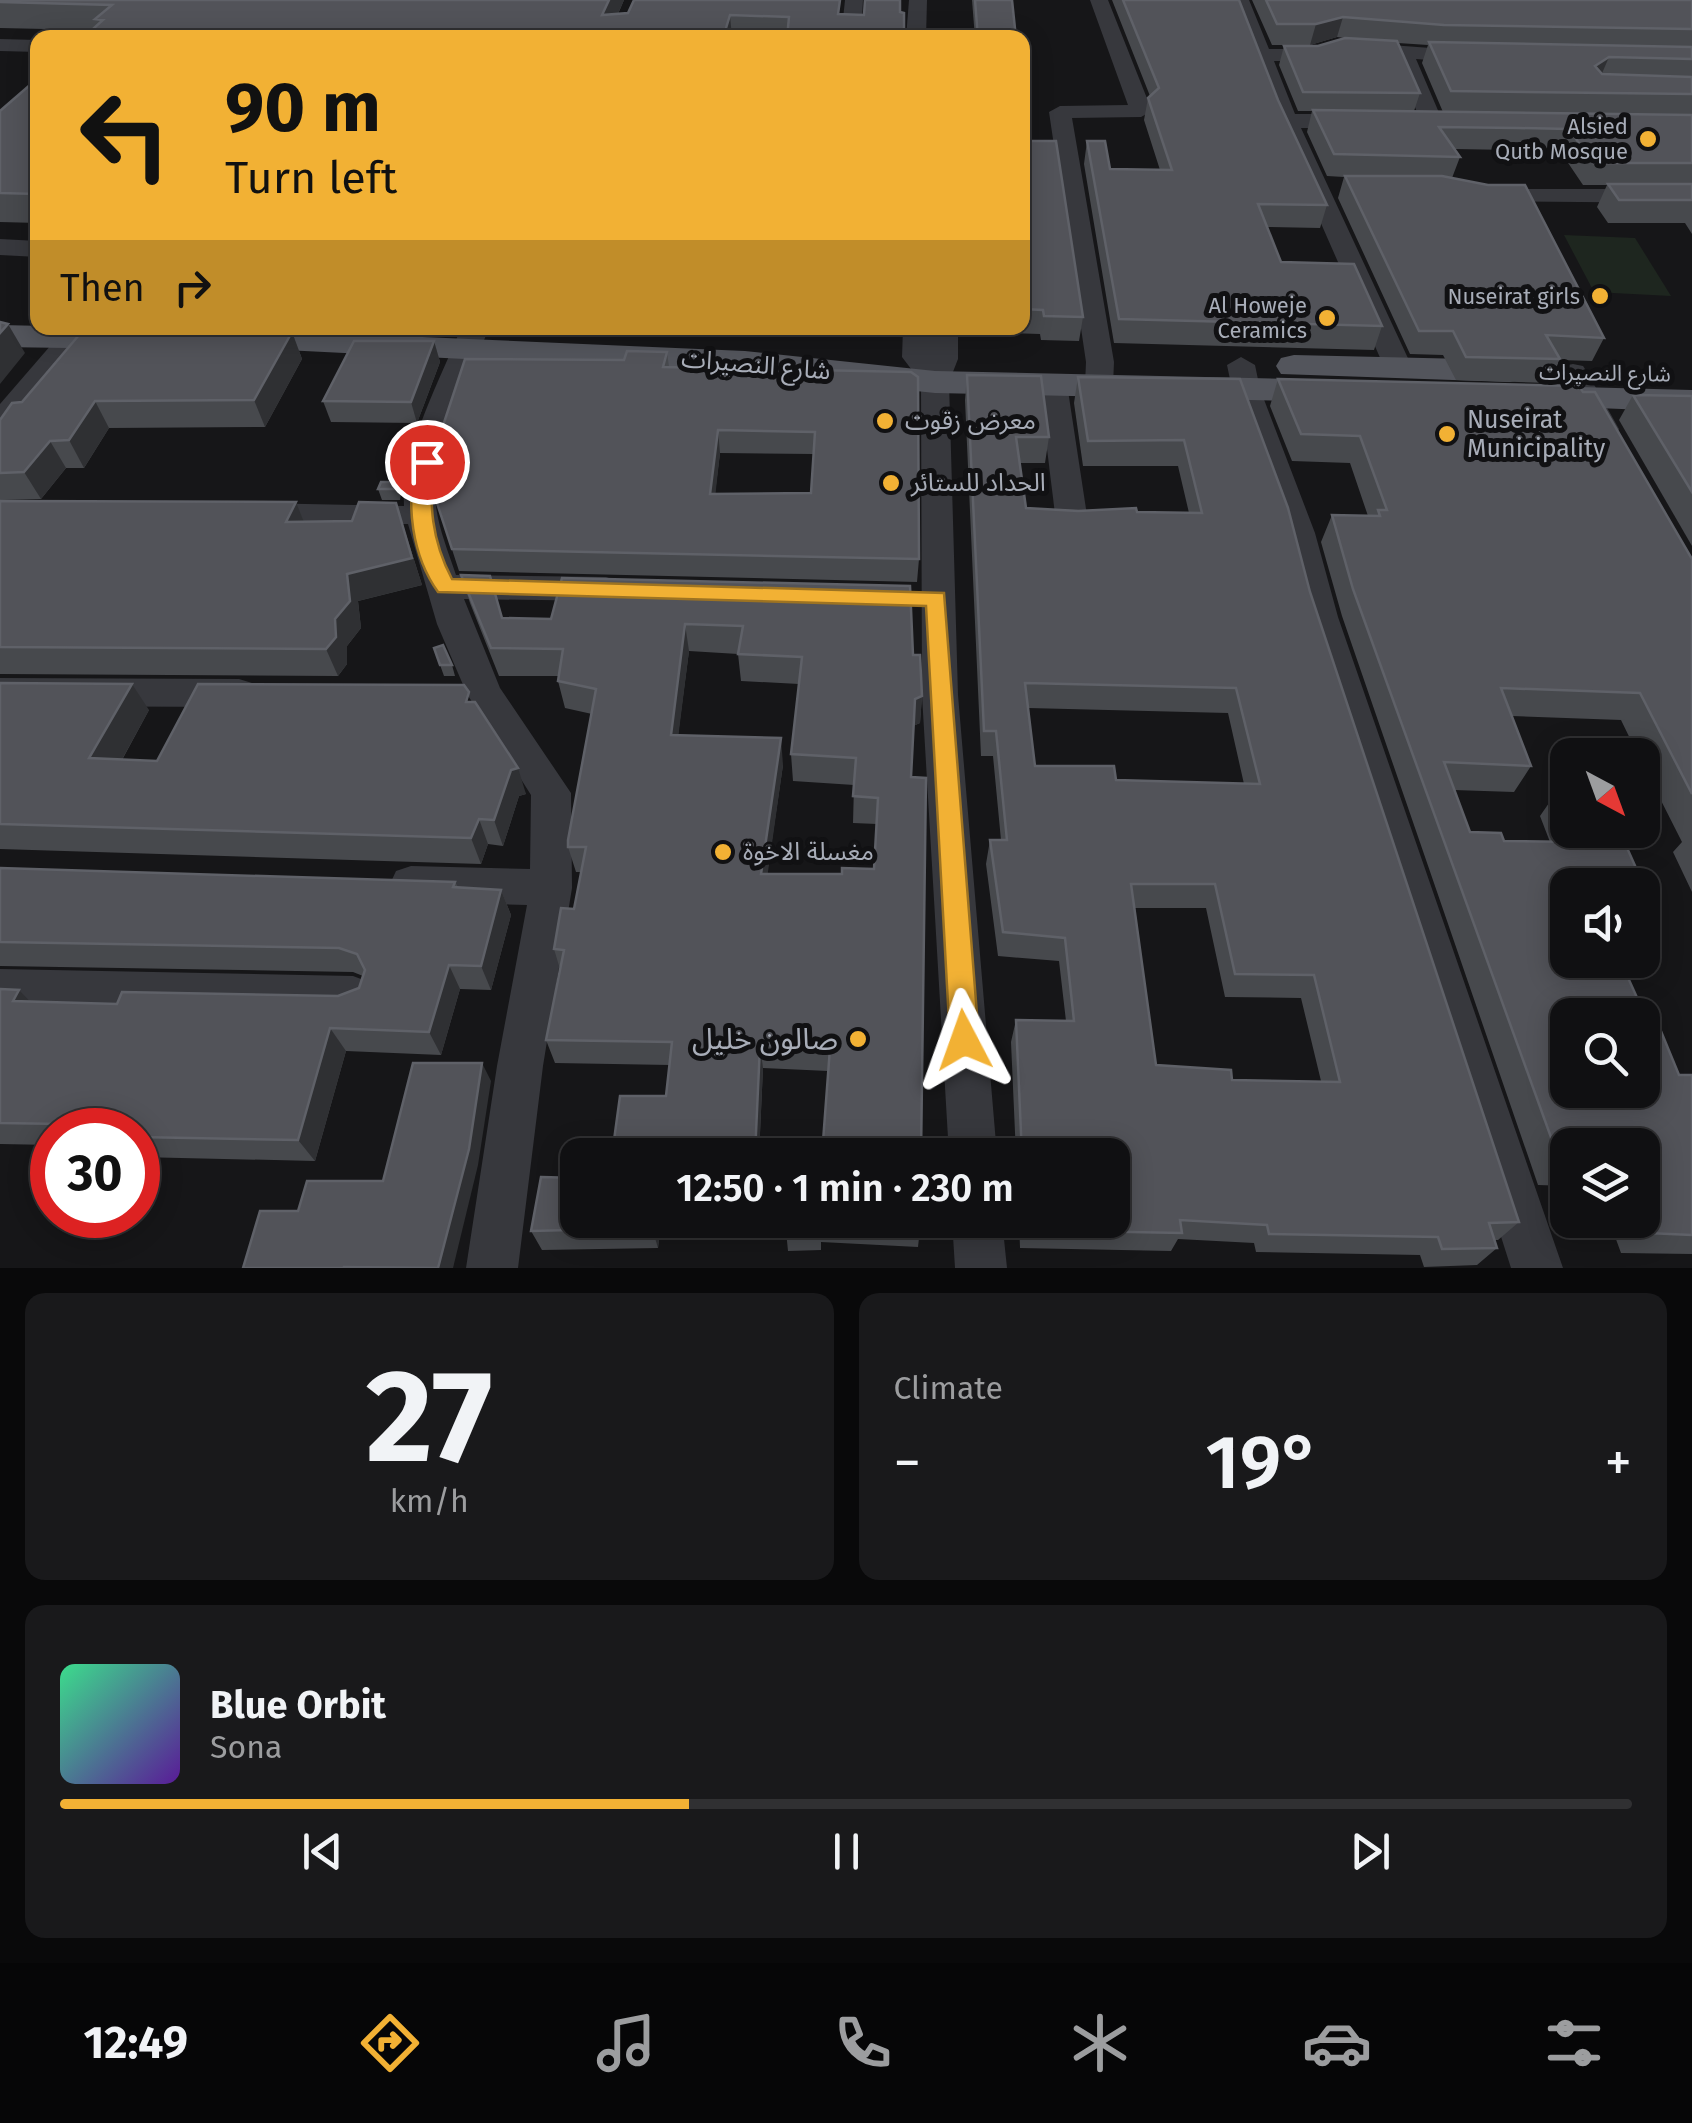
<!DOCTYPE html>
<meta charset="utf-8">
<style>
body{margin:0;font-family:"Fira Sans","Noto Sans Arabic",sans-serif;background:#19191b;color:#f1f3f6;height:100vh;display:flex;flex-direction:column;font-size:38px;white-space:nowrap}
*{box-sizing:border-box;margin:0}
p{font-size:32px;color:#9c9d9f}
.icon{flex:none;width:55px;height:55px;fill:none;stroke:currentColor;stroke-width:2;stroke-linecap:round;stroke-linejoin:round}
.map{position:relative;height:1268px;overflow:hidden}
.drawer{display:flex;flex-direction:column;gap:25px;padding:25px;background:#09090a;flex:1}
.drawer>*{flex:none}
.top-card{position:absolute;left:30px;top:30px;width:1000px;height:305px;border-radius:20px;box-shadow:0 5px 25px #0003,0 0 0 2px #303032;background:#f2b134;color:#111;overflow:hidden}
.needle{width:65px;rotate:139deg}
.controls{position:absolute;left:1550px;top:738px;display:grid;gap:20px}
.controls a{display:grid;place-items:center;width:110px;height:110px;border-radius:20px;background:#101012;box-shadow:0 5px 25px #0003,0 0 0 2px #303032;font-size:50px}
.speed{position:absolute;left:30px;top:1108px;display:flex;gap:20px;font-size:50px;font-weight:700;text-align:center}
.speed>*{display:grid;place-content:center;width:130px;height:130px;border-radius:50%;background:#101012;box-shadow:0 5px 25px #0003,0 0 0 2px #303032;line-height:1}
.speed .limit{border:15px solid #d22;background:#fff;color:#111}
.pin{position:absolute;display:grid;place-items:center;width:85px;height:85px;color:#fff;margin:-42px;border:5px solid #fff;border-radius:50%;box-shadow:0 2px 10px #0007}
.me{position:absolute;width:110px;margin:-55px;rotate:356deg;stroke-linejoin:round;filter:drop-shadow(0 0 8px #0008)}
.turn{display:flex;align-items:center;gap:35px;height:210px;padding:0 30px;font-size:45px}
.turn .icon{width:130px;height:130px;stroke-width:2.5}
.turn b{display:block;font-size:70px;line-height:85px}
.then{display:flex;align-items:center;height:95px;padding:0 30px;background:#0003;gap:20px;font-size:38px}
.big{font-size:75px;font-weight:600;line-height:1.1}
.drawer .widget{flex:1;display:flex;flex-direction:column;justify-content:center;gap:15px;min-width:0;padding:0 35px;border-radius:20px;background:#19191b}
.drawer .dial{align-items:center;gap:0}
.dial b{font-size:130px;line-height:1}
.song{display:flex;align-items:center;gap:30px}
.cover{width:120px;height:120px;border-radius:15px;background:linear-gradient(135deg,hsl(150 70% 55%),hsl(270 70% 35%))}
.played{height:10px;border-radius:5px;background:linear-gradient(90deg,#f2b134 40%,#303032 40%)}
.keys{display:flex;justify-content:space-around;direction:ltr}
.heat{display:flex;justify-content:space-between;align-items:center;font-size:55px;direction:ltr}
.drawer .tiles{flex:1;display:grid;gap:25px;grid-template-columns:1fr 1fr}
.widget:last-child{grid-column:span 2}
.trip{position:absolute;left:560px;top:1138px;width:570px;height:100px;border-radius:20px;background:#101012;box-shadow:0 5px 25px #0003,0 0 0 2px #303032;font-weight:600;line-height:100px;text-align:center}
.menu{display:flex;height:160px;justify-content:space-around;align-items:center;background:#060607;color:#9c9d9f}
.menu .icon{width:70px;height:70px}
.menu .active{color:#f2b134}
.menu b{font-size:45px;color:#f1f3f6}
.map>svg:first-child{display:block}
.green{fill:#1e261f}
.lines{fill:none;stroke-linecap:round;stroke-linejoin:round}
.minor{fill:#37383d;fill-rule:evenodd}
.major{fill:#53555c;fill-rule:evenodd}
.wall{fill:#47494d;fill-rule:evenodd}
.shaded-wall{fill:#2f3033}
.building{fill:#525359;stroke:#5f6168;stroke-width:2.5;fill-rule:evenodd}
.route{fill:#f2b134;stroke:#9d7322;stroke-width:2.5}
.poi-dot{fill:#f2b134;stroke:#111113;stroke-width:4}
.labels{text-anchor:middle;dominant-baseline:central;stroke-width:10;stroke-linejoin:round;paint-order:stroke}
.far-poi-label{font-size:22px;fill:#a8adb8;stroke:#111113;text-anchor:end}
.far-street-label{font-size:22px;fill:#a8adb8;stroke:#111113}
.street-label{font-size:25px;fill:#a8adb8;stroke:#111113}
.poi-label{font-size:25px;fill:#a8adb8;stroke:#111113;text-anchor:start}
.near-poi-label{font-size:30px;fill:#a8adb8;stroke:#111113;text-anchor:end}
</style>
<div class="map">
<svg width="1692" height="1268" viewBox="0 0 1692 1268">
<rect width="100%" height="100%" fill="#161618"/>
<!-- green -->
<polygon class="green" points="1564,235 1635,238 1671,296 1594,292"/>
<g class="lines">
<!-- minor -->
<g class="minor">
<polygon points="845,0 863,0 861,38 841,38"/>
<polygon points="909,0 927,0 926,38 906,38"/>
<polygon points="1090,0 1108,0 1152,111 1141,117 1072,118 1114,362 1113,385 1109,391 1089,391 1085,385 1086,362 1049,112 1060,106 1128,105"/>
<polygon points="1231,0 1249,0 1269,49 1311,49 1337,41 1471,51 1481,57 1471,63 1416,59 1443,122 1432,129 1421,122 1395,57 1339,53 1313,61 1274,61 1295,114 1356,114 1367,121 1356,128 1301,128 1413,369 1409,375 1389,375 1385,369 1276,121"/>
<polygon points="0,39 38,40 38,52 0,51"/>
<polygon points="1483,189 1692,189 1692,203 1475,201 1471,196"/>
<polygon points="0,239 38,241 38,257 0,255"/>
<polygon points="74,328 84,330 88,336 84,342 10,429 0,432 0,404 64,330"/>
<polygon points="357,328 384,328 370,352 360,354 346,346"/>
<path d="M461 328H489C473 368 435 451 435 492 435 520 447 548 456 575L606 577 618 581 623 589 618 597 606 601 464 599 500 688 571 793 572 888 543 1066 518 1268H466L497 1066 527 905 411 902 396 897 390 884 396 871 411 866 530 869 531 795 467 694 437 624 408 524 257 525 246 522 241 514 246 506 257 503 404 506C401 452 441 378 461 328Z"/>
<polygon points="903,328 958,328 958,359 949,382 958,695 997,1155 949,1155 922,695 921,382 902,357"/>
<polygon points="1241,357 1255,365 1260,389 1315,533 1338,617 1563,1268 1511,1268 1304,617 1283,533 1232,389 1227,365"/>
<polygon points="1573,364 1583,366 1587,372 1619,429 1615,436 1593,436 1589,429 1559,372 1563,366"/>
<polygon points="1053,375 1063,378 1067,384 1088,522 1083,530 1072,533 1061,530 1056,522 1039,384 1043,378"/>
<polygon points="0,678 239,679 252,683 257,693 252,703 239,707 0,706"/>
<polygon points="0,969 353,976 369,982 375,996 369,1010 353,1016 0,1009"/>
<polygon points="952,1220 1002,1220 1007,1268 955,1268"/>
</g>
<!-- major -->
<g class="major">
<polygon points="0,325 138,328 150,331 156,338 150,345 138,349 0,347"/>
<polygon points="237,329 745,351 935,371 1336,380 1349,383 1354,391 1349,399 1336,402 935,393 745,373 225,347 219,340 225,333"/>
<polygon points="1294,355 1510,360 1523,363 1528,371 1523,379 1510,382 1281,374 1276,366 1281,358"/>
<polygon points="1540,386 1692,390 1692,412 1527,405 1521,397 1527,389"/>
</g>
</g>
<!-- wall -->
<g class="wall">
<polygon points="0,0 624,0 618,14 864,15 900,12 904,38 83,38 91,30 0,28"/>
<polygon points="972,0 1012,0 1016,38 975,38"/>
<polygon points="1112,0 1239,0 1278,100 1327,205 1320,228 1267,227 1281,262 1382,326 1374,350 1114,343 1084,164 1087,141 1110,169 1160,170 1144,120 1148,98 1150,96"/>
<path d="M1252 0H1692V234L1685 223H1608L1597 207 1607 185H1583L1560 151 1454 149 1460 157 1452 178 1604 338 1592 361 1560 360 1548 383 1456 380 1443 355 1410 354 1338 198 1344 177 1327 176 1307 132 1312 111H1298L1279 65 1284 46H1318L1345 38 1337 37 1310 45H1272ZM1398 43 1428 45 1422 63 1443 112 1414 111 1420 93Z"/>
<polygon points="38,78 38,223 0,222 0,111"/>
<polygon points="1022,99 1027,141 1083,317 1079,341 1041,340 1040,334 968,332 967,328 1022,328"/>
<polygon points="389,328 455,328 453,333 390,331"/>
<polygon points="834,328 892,328 890,330 870,336 834,334"/>
<polygon points="292,332 302,359 265,427 109,428 84,468 66,468 41,499 0,500 0,420 22,402"/>
<polygon points="434,341 440,362 417,423 331,422 323,401"/>
<path d="M667 352 669 367 911 372 919 559 917 582 459 571 436 500 624 360ZM720 453 814 454 811 493H715Z"/>
<path d="M967 375 1049 437 1045 463H1020L1026 508 1137 512 1189 513 1178 466H1083L1074 403 1078 377 1240 379 1519 1222 1498 1240H1495L1497 1248 1477 1265 1424 1267 1420 1255 1256 1252 1254 1243 1178 1239 1171 1251 1020 1248 1019 1220H1112V1155H1016L1011 1042 1016 1020 1066 1021 1059 961 998 956 986 864 990 840H1001L993 756H981L965 400ZM1028 708 1228 713 1244 784 1116 780 1035 766ZM1135 908H1206L1225 997 1301 998 1321 1081 1232 1080 1156 1065Z"/>
<polygon points="1278,379 1692,559 1692,892 1673,852 1682,842 1642,763 1642,755 1638,755 1621,720 1512,716 1531,766 1514,792 1454,790 1470,832 1504,841 1550,842 1540,816 1558,790 1568,791 1568,830 1619,830 1645,888 1642,891 1642,885 1568,885 1639,1002 1679,1075 1692,1075 1692,1254 1621,1253 1609,1220 1642,1220 1642,1145 1568,1145 1568,1186 1538,1185 1342,616 1321,542 1332,515 1368,516 1350,463 1292,461 1270,406"/>
<polygon points="1633,395 1692,396 1692,546 1619,420"/>
<polygon points="397,482 401,493 400,500 382,500 378,489"/>
<polygon points="0,501 304,522 352,521 396,503 422,585 358,601 361,628 347,646 347,664 338,676 0,674"/>
<path d="M461 575 502 618 551 619 562 578 913 655 922 696 920 723 913 726 828 1071 763 1068 759 1155H612L666 1096 670 1065 555 1063 546 1040 560 969 554 949 574 909 581 872H576L568 847 592 714 565 708 558 681 559 676H499L470 603ZM689 651 738 654 741 681 799 684 791 754 793 781 854 785 853 823 877 824 874 869 842 874H767L783 765 678 735Z"/>
<polygon points="434,648 452,665 455,676 444,676"/>
<polygon points="0,683 149,710 122,760 157,761 472,702 526,794 519,796 503,846 488,844 481,864 0,849"/>
<polygon points="0,868 455,882 458,887 501,890 511,915 491,990 460,989 441,1055 346,1051 315,1161 138,1157 138,1130 52,1130 52,1145 0,1144 0,989 30,1001 117,1004 338,996 359,988 363,976 353,972 0,966"/>
<polygon points="578,1220 921,1220 918,1247 821,1242 821,1250 788,1251 786,1231 660,1230 658,1248 542,1250 531,1231"/>
</g>
<!-- shaded-wall -->
<g class="shaded-wall">
<polygon points="609,0 624,0 609,34 602,15"/>
<polygon points="730,15 732,38 723,38"/>
<polygon points="1343,17 1337,37 1310,45 1316,24"/>
<polygon points="1609,57 1600,78 1595,66"/>
<polygon points="8,324 25,353 0,384 0,333"/>
<polygon points="870,328 892,328 890,330 870,336"/>
<polygon points="292,332 302,359 265,427 254,400"/>
<polygon points="434,341 440,362 417,423 411,402"/>
<polygon points="95,401 109,428 84,468 69,440"/>
<polygon points="718,430 720,453 713,516 710,494"/>
<polygon points="50,441 66,468 41,499 24,472"/>
<polygon points="296,502 307,530 286,522"/>
<polygon points="396,503 422,585 358,601 361,628 347,646 347,664 338,676 326,649 347,574"/>
<polygon points="685,624 689,651 675,762 671,735"/>
<polygon points="132,684 149,710 108,785 89,758"/>
<polygon points="922,696 920,723 913,726 915,699"/>
<polygon points="781,738 783,765 764,900 761,874"/>
<polygon points="518,768 526,794 519,796 503,846 494,820 511,770"/>
<polygon points="479,819 488,844 481,864 471,838"/>
<polygon points="501,890 511,915 491,990 481,966"/>
<polygon points="449,965 460,989 441,1055 429,1032"/>
<polygon points="19,990 42,1014 13,1001"/>
<polygon points="330,1028 346,1051 315,1161 298,1140"/>
<polygon points="760,1045 763,1068 759,1155 755,1155"/>
<polygon points="482,1063 491,1081 478,1165 453,1268 438,1268"/>
<polygon points="653,1220 657,1220 660,1230 658,1248 652,1228"/>
</g>
<!-- building -->
<g class="building">
<polygon points="0,0 609,0 602,15 628,13 634,0 840,0 838,14 864,15 865,0 900,0 900,12 904,13 904,38 787,38 789,17 730,15 723,38 673,38 674,35 595,34 593,38 83,38 103,20 95,19 112,5 0,2"/>
<polygon points="975,0 1012,0 1016,38 978,38"/>
<polygon points="1123,0 1239,0 1278,100 1327,205 1258,204 1281,262 1354,264 1382,326 1119,319 1087,141 1105,141 1110,169 1172,170 1148,98 1159,88"/>
<polygon points="1266,0 1692,0 1692,29 1444,25 1343,17 1316,24 1277,24"/>
<polygon points="1345,38 1397,41 1420,93 1303,92 1284,46 1318,46"/>
<polygon points="1429,42 1692,47 1692,59 1609,57 1595,66 1602,74 1692,77 1692,94 1451,91"/>
<polygon points="38,78 38,194 0,193 0,111"/>
<polygon points="1022,99 1027,141 1056,141 1083,317 1044,316 1043,310 1022,309"/>
<polygon points="1313,110 1692,115 1692,163 1593,163 1569,129 1518,128 1439,127 1460,157 1334,154"/>
<polygon points="1345,176 1442,176 1488,185 1525,185 1604,338 1546,335 1560,359 1466,357 1453,331 1419,331"/>
<polygon points="1608,184 1692,184 1692,200 1619,200"/>
<polygon points="0,322 8,324 0,333"/>
<polygon points="85,328 113,328 292,332 254,400 95,401 69,440 50,441 24,472 0,473 0,420 12,403 22,402"/>
<polygon points="354,341 434,341 411,402 323,401"/>
<path d="M627 351 667 352 663 367 911 372 918 377 919 559 452 549 436 500 434 453 465 359 624 360ZM718 430 815 432 811 493 710 494Z"/>
<path d="M967 375 1041 376 1049 437H1016L1026 508 1078 511 1136 508 1137 512 1202 513 1184 440 1088 441 1078 377 1240 379 1288 508 1310 592 1519 1222 1489 1223 1497 1248 1442 1249 1438 1237 1269 1234 1267 1225 1180 1220 1182 1233 1025 1230V1220H1112V1155H1022L1016 1020 1074 1021 1065 938 1003 932 990 840H1007L996 731H984ZM1025 683 1236 688 1260 784 1116 780 1114 766H1035ZM1131 884H1215L1235 974 1314 975 1340 1082 1232 1080 1231 1070 1156 1065Z"/>
<path d="M1278 379 1579 386 1583 392H1595L1692 559V794L1640 693 1501 688 1531 766 1444 762 1470 832 1501 833 1504 841 1579 842 1574 830H1619L1645 888H1642V885H1568V960H1620L1639 1002H1649L1679 1075H1692V1235L1648 1233 1642 1220V1145H1568V1165H1561L1353 589 1332 515 1380 516 1378 510H1387L1360 436 1301 434ZM1568 1015H1642V1090H1568Z"/>
<polygon points="1633,395 1692,396 1692,492"/>
<polygon points="381,482 397,482 397,489 378,489"/>
<polygon points="0,501 296,502 286,522 352,521 359,502 396,503 412,558 347,574 350,601 335,619 336,637 326,649 0,647"/>
<path d="M461 575 490 576 502 618 551 619 562 578 910 586 913 655H920L922 696 915 699 911 777 926 778 921 1155H822L830 1048 760 1045 755 1155H612L620 1096H666L672 1042 546 1040 564 950 554 949 561 908 574 909 586 847H568V840L596 689 558 681 563 649 491 648ZM685 624 743 626 738 654 802 657 791 754 856 758 853 796 878 798 874 869 842 868V874H761L781 738 671 735Z"/>
<polygon points="443,645 452,665 440,665 434,648"/>
<polygon points="0,683 132,684 89,758 157,761 198,684 464,685 469,692 466,702 475,702 518,768 511,770 494,820 479,819 471,838 0,824"/>
<polygon points="1558,790 1568,791 1568,814"/>
<polygon points="0,868 455,882 453,887 501,890 481,966 449,965 429,1032 330,1028 298,1140 138,1137 138,1130 60,1130 63,1124 0,1123 0,989 19,990 13,1001 117,1004 122,992 338,996 359,988 365,970 357,954 339,948 0,942"/>
<polygon points="413,1063 482,1063 469,1149 438,1268 344,1267 344,1268 243,1268 260,1211 298,1211 307,1181 383,1181"/>
<polygon points="541,1177 578,1178 578,1220 653,1220 652,1228 531,1231"/>
<polygon points="786,1220 921,1220 921,1228 820,1222 820,1231 786,1231"/>
</g>
<!-- route -->
<path class="route" d="M427 455 437 462C426 500 433 543 452 579L944 593 979 1040 975 1050 964 1054 954 1050 950 1040 926 606 438 592C412 556 405 503 417 462Z"/>
<!-- markers -->
<g class="poi-dot">
<circle cx="1648" cy="139" r="10"/>
<circle cx="1600" cy="296" r="10"/>
<circle cx="1327" cy="318" r="10"/>
<circle cx="885" cy="421" r="10"/>
<circle cx="1447" cy="434" r="10"/>
<circle cx="891" cy="483" r="10"/>
<circle cx="723" cy="852" r="10"/>
<circle cx="858" cy="1039" r="10"/>
</g>
<g class="labels">
<!-- far-poi labels -->
<g class="far-poi-label">
<text x="1628" y="126">Alsied<tspan x="1628" dy="25">Qutb Mosque</tspan></text>
<text x="1580" y="296">Nuseirat girls</text>
<text x="1307" y="305">Al Howeje<tspan x="1307" dy="25">Ceramics</tspan></text>
</g>
<!-- far-street labels -->
<g class="far-street-label">
<text transform="translate(1605 373) rotate(1)">شارع النصيرات</text>
</g>
<!-- street labels -->
<g class="street-label">
<text transform="translate(756 365) rotate(5)">شارع النصيرات</text>
</g>
<!-- poi labels -->
<g class="poi-label">
<text x="1467" y="420">Nuseirat<tspan x="1467" dy="29">Municipality</tspan></text>
<text x="905" y="421">معرض زقوت</text>
<text x="911" y="483">الحداد للستائر</text>
<text x="743" y="852">مغسلة الاخوة</text>
</g>
<!-- near-poi labels -->
<g class="near-poi-label">
<text x="838" y="1039">صالون خليل</text>
</g>
</g>
</svg>
<div class="controls">
<a><svg class="needle" viewBox="-14 -14 28 28"><path d="M0-13l5 13h-10z" fill="#e53935"/><path d="M0 13l5-13h-10z" fill="#9c9d9f"/></svg></a>
<a><svg class="icon" aria-label="sound" viewBox="0 0 24 24"><path d="M4 9h4l5-4v14l-5-4H4zM17 9q2 3 0 6"/></svg></a>
<a><svg class="icon" aria-label="search" viewBox="0 0 24 24"><circle cx="10" cy="10" r="6"/><path d="M15 15l6 6"/></svg></a>
<a><svg class="icon" aria-label="layers" viewBox="0 0 24 24"><path d="M12 4l9 5-9 5-9-5zM3 14l9 5 9-5"/></svg></a>
</div>
<div class="speed"><div class="limit">30</div></div>
<div class="pin" style="left:427px;top:462px;background:#d93025"><svg class="icon" aria-label="arrive" viewBox="0 0 24 24"><path d="M6 21V4h12l-3 4 3 4H6"/></svg></div>
<svg class="me" style="left:964px;top:1040px" viewBox="-20 -20 40 40"><path d="M0-17L14 15 0 8-14 15z" fill="#f2b134" stroke="#fff" stroke-width="4"/></svg>
<div class="trip">12:50 · 1 min · 230 m</div>
<div class="top-card">
<div class="turn"><svg class="icon" aria-label="left" viewBox="0 0 24 24"><path d="M17 20v-9H6M10 6l-5 5 5 5"/></svg><div><b>90 m</b>Turn left</div></div>
<div class="then">Then<svg class="icon" aria-label="right" viewBox="0 0 24 24"><path d="M7 20v-9h11M14 6l5 5-5 5"/></svg></div>
</div>
</div>
<section class="drawer">
<div class="tiles">
<div class="widget dial"><b>27</b><p>km/h</p></div>
<div class="widget"><p>Climate</p>
<div class="heat"><a>−</a><b class="big">19°</b><a>+</a></div>
</div>
<div class="widget">
<div class="song"><i class="cover"></i><div><b>Blue Orbit</b><p>Sona</p></div></div>
<div class="played"></div>
<div class="keys"><svg class="icon" aria-label="previous" viewBox="0 0 24 24"><path d="M18 5L8 12l10 7zM5 5v14"/></svg><svg class="icon" aria-label="pause" viewBox="0 0 24 24"><path d="M8 5v14M16 5v14"/></svg><svg class="icon" aria-label="next" viewBox="0 0 24 24"><path d="M6 5l10 7-10 7zM19 5v14"/></svg></div>
</div>
</div>
</section>
<nav class="menu">
<b>12:49</b>
<svg class="icon active" aria-label="directions" viewBox="0 0 24 24"><path d="M12 3l9 9-9 9-9-9zM9 14v-3h6M13 9l2 2-2 2"/></svg>
<svg class="icon" aria-label="music" viewBox="0 0 24 24"><path d="M9 18V5l10-2v13"/><circle cx="6" cy="18" r="3"/><circle cx="16" cy="16" r="3"/></svg>
<svg class="icon" aria-label="phone" viewBox="0 0 24 24"><path d="M5 4h4l2 5-3 2q2 4 5 5l2-3 5 2v4C11 20 4 13 5 4z"/></svg>
<svg class="icon" aria-label="climate" viewBox="0 0 24 24"><path d="M12 3v18M4 7l16 10M4 17L20 7"/></svg>
<svg class="icon" aria-label="car" viewBox="0 0 24 24"><path d="M5 17H2v-5l4-1 3-4h7l3 4 3 1v5h-3M9 17h6M6 11h13"/><circle cx="7" cy="17" r="2"/><circle cx="17" cy="17" r="2"/></svg>
<svg class="icon" aria-label="filters" viewBox="0 0 24 24"><path d="M4 7h16M4 17h16"/><circle cx="9" cy="7" r="2"/><circle cx="15" cy="17" r="2"/></svg>
</nav>
